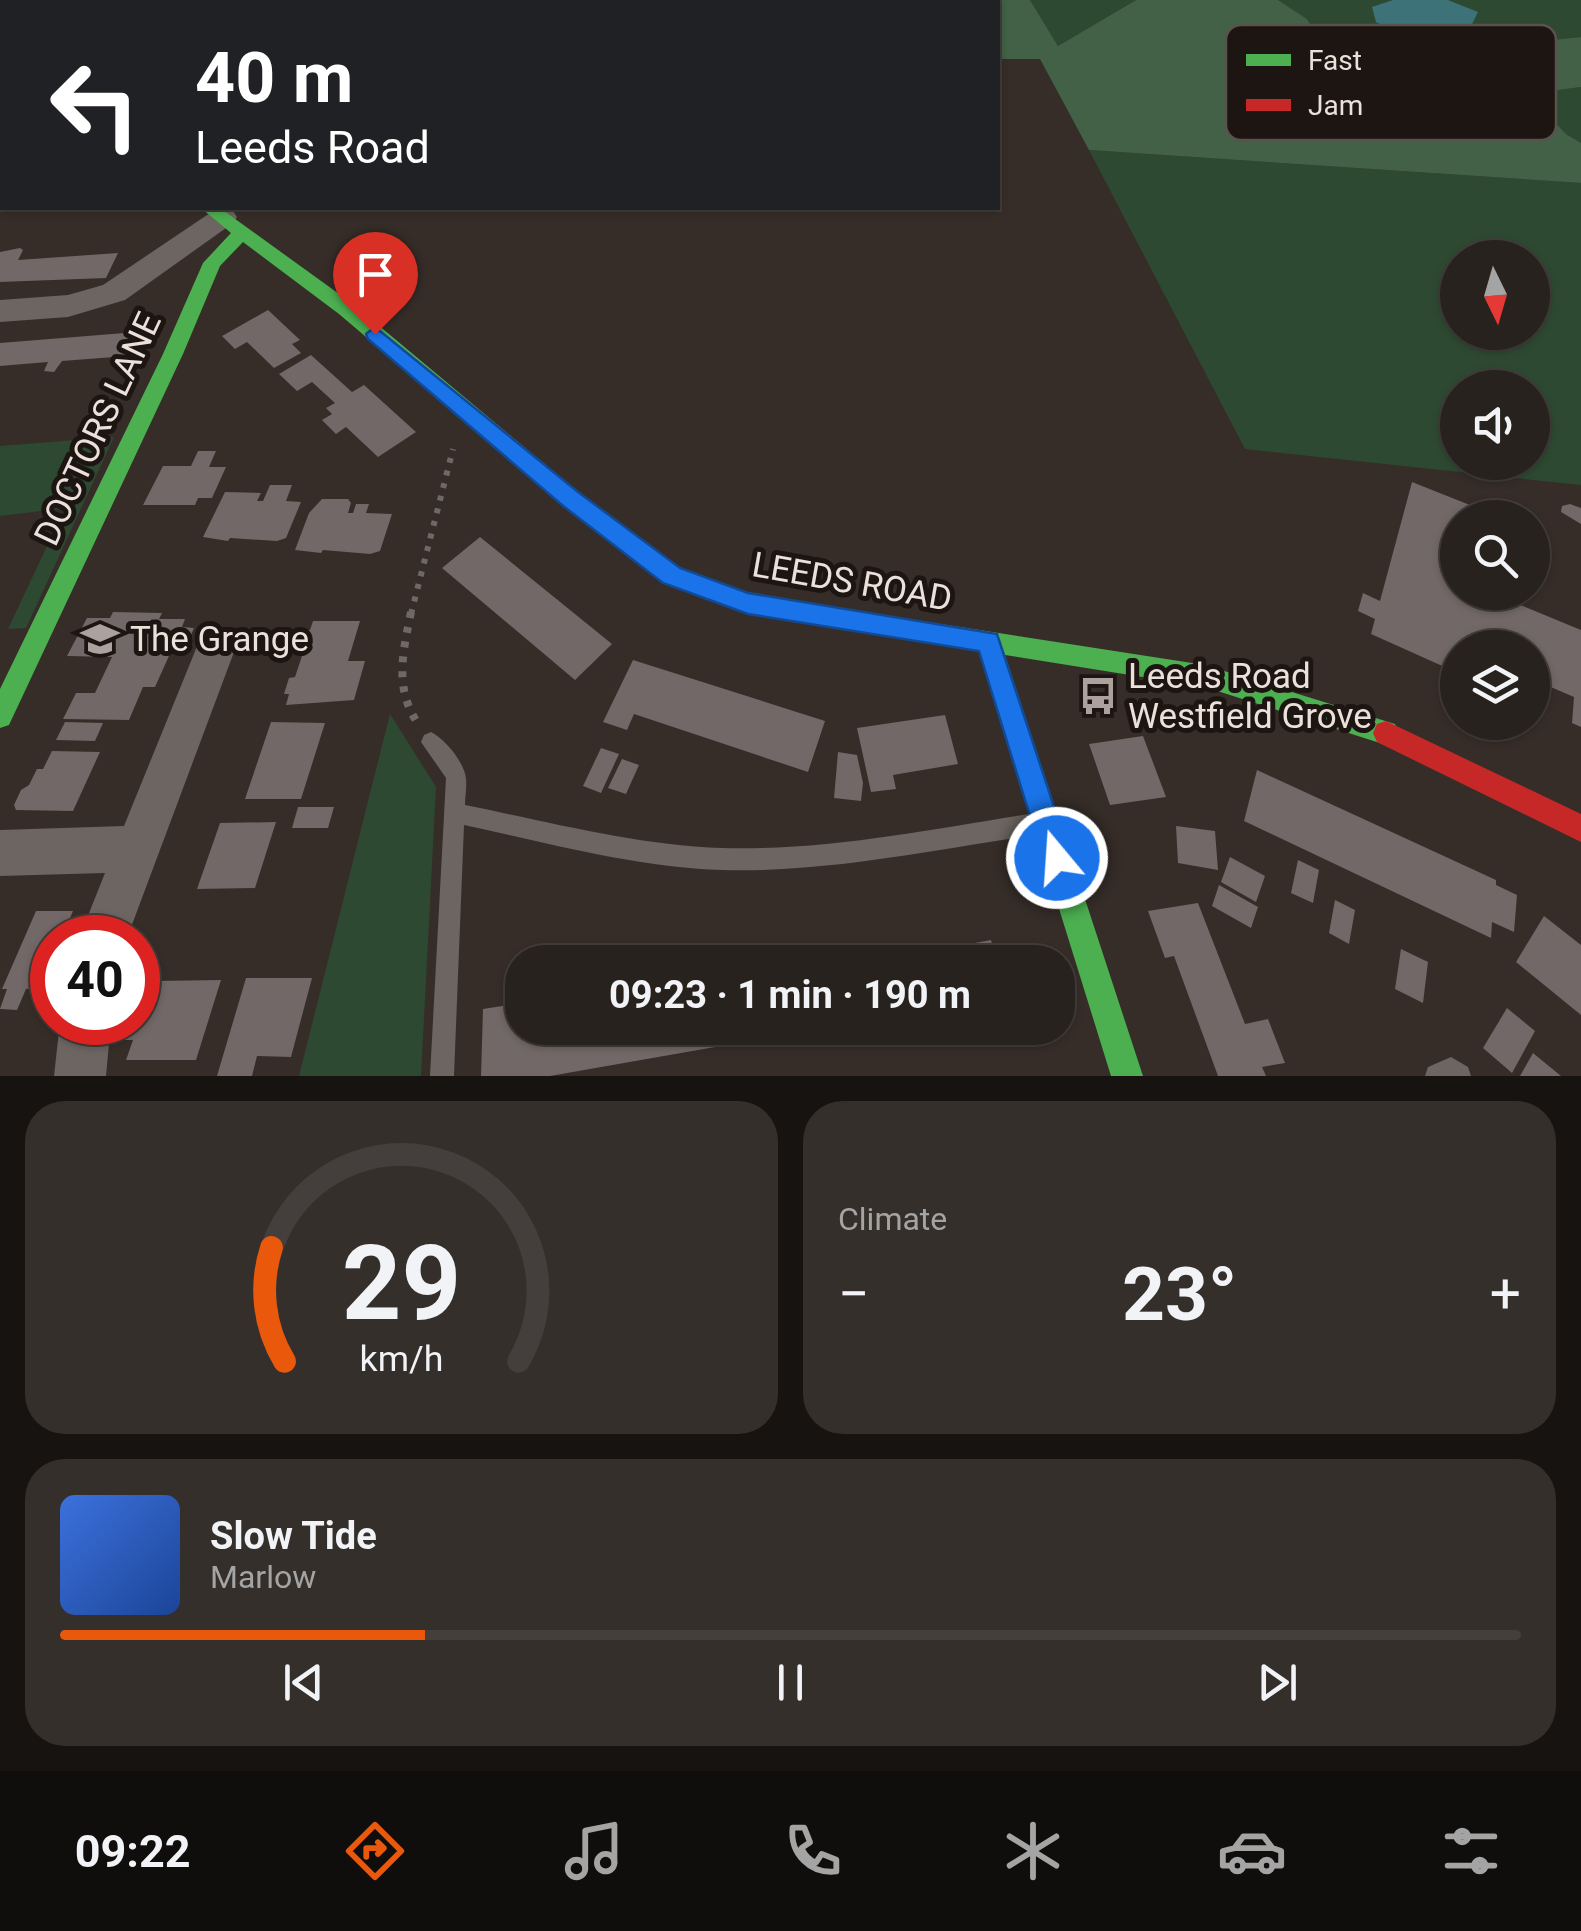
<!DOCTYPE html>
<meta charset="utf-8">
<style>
body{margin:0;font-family:Roboto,sans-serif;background:#342f2b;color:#f1f3f6;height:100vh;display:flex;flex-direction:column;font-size:38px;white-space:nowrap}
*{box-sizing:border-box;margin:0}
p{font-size:32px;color:#a5a4a4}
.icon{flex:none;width:55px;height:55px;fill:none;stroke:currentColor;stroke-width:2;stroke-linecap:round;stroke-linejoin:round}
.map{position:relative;height:1076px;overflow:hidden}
.drawer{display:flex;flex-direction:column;gap:25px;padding:25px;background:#161310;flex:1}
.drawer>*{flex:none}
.hud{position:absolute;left:0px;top:0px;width:1000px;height:210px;box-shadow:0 2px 8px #0004,0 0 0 2px #443f3c;background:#202124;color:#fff;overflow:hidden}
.needle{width:65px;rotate:175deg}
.tools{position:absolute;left:1440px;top:240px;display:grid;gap:20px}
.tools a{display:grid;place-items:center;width:110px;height:110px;border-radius:50%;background:#28221e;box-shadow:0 2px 8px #0004,0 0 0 2px #443f3c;font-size:50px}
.speed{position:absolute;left:30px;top:915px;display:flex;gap:20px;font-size:50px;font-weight:700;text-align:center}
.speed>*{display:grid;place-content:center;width:130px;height:130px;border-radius:50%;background:#28221e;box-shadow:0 2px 8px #0004,0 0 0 2px #443f3c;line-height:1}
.speed .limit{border:15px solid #d22;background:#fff;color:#111}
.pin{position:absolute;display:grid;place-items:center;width:85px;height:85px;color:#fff;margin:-102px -42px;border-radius:50% 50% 50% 0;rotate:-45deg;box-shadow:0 0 10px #0007}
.pin .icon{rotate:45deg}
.me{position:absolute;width:110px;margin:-55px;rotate:342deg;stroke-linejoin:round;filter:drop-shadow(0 0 8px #0008)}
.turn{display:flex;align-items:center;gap:35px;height:210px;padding:0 30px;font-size:45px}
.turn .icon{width:130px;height:130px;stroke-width:2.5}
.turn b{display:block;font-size:70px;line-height:85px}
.big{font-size:75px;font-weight:700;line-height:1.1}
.drawer .widget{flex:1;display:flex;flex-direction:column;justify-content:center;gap:15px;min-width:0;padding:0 35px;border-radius:40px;background:#342f2b}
.drawer .dial{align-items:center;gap:0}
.dial svg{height:260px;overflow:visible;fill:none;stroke:#443f3c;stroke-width:7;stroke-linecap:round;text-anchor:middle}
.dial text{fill:#f1f3f6;stroke:none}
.song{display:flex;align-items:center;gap:30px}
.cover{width:120px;height:120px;border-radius:15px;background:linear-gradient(135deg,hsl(220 70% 55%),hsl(220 70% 35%))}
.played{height:10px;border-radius:5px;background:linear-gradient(90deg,#ea580c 25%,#443f3c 25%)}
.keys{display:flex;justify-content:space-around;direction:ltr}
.heat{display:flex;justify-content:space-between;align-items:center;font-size:55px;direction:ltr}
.drawer .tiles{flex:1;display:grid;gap:25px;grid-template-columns:1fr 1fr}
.widget:last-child{grid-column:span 2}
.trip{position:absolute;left:505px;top:945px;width:570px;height:100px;border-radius:40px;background:#28221e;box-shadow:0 2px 8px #0004,0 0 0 2px #443f3c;font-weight:700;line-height:100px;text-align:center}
.menu{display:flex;height:160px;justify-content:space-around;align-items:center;background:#100e0c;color:#a5a4a4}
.menu .icon{width:70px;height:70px}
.menu .active{color:#ea580c}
.menu b{font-size:45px;color:#f1f3f6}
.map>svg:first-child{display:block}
.green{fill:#2e4932;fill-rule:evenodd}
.forest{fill:#426146}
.water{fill:#3d7378}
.building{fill:#716867}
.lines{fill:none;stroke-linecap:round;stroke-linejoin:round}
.path-far1{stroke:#6f6864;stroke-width:6;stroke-dasharray:5 8;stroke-linecap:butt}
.path{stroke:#6f6864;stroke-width:8;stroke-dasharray:6 9;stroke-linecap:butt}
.lane{fill:#6c6561;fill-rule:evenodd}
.street{fill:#6c6561;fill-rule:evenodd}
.fast{fill:#4caf50;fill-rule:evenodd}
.jam{fill:#c62828;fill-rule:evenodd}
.route{fill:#1a73e8;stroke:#114b97;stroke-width:2.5}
.labels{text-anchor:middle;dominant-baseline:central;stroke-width:10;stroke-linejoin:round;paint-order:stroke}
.street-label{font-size:35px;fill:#ece0da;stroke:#1d1511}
.poi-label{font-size:35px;fill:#ece0da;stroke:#1d1511;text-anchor:start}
.key{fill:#1d1511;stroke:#5b524d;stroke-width:2.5}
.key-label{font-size:28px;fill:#ece0da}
</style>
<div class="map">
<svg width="1581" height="1076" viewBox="0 0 1581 1076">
<rect width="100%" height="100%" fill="#362d28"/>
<!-- green -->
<g class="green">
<polygon points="0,0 346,0 2,2 2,59"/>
<polygon points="1030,0 1136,0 1058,46"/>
<polygon points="1278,0 1393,0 1425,48 1458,50 1477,12 1448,0 1581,0 1581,37 1486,47 1464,54 1321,43 1307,19"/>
<polygon points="1581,87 1581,143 1566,134 1527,94"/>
<path d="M1089 150 1581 183V485L1245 449ZM1458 258H1532V332H1458ZM1458 388H1532V462H1458Z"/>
<polygon points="114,437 26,628 8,629 65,508 0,516 0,446"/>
<polygon points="390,714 436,787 421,1076 299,1076"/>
</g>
<!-- forest -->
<polygon class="forest" points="402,0 1030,0 1058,46 1136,0 1278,0 1307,19 1321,43 1464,54 1486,47 1581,37 1581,87 1528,94 1566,134 1581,143 1581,183 1089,150 1040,59 998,59 998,2"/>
<!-- water -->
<polygon class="water" points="1393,0 1448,0 1478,12 1459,50 1425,49 1376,22 1372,7"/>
<!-- building -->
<g class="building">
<polygon points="20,248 23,250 18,260 118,253 106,278 0,282 0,252"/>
<polygon points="268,310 300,340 292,344 301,353 274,368 247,342 235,349 222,336"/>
<polygon points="137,332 127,356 62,361 54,372 44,371 48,362 0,366 0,343"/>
<polygon points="311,355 352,392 364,385 416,432 378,457 346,427 336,434 322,420 332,414 326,408 335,403 312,382 297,391 279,374"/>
<polygon points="198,451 216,451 209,467 226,467 212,498 198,498 195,505 143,505 163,466 191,466"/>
<polygon points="1412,482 1490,513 1489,518 1458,518 1458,592 1489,592 1581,630 1581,727 1572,723 1574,697 1532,679 1532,648 1458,648 1458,673 1371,634 1375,619 1358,611 1363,593 1380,601"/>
<polygon points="270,485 292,485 286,501 301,502 286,538 277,541 230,538 228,541 203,537 225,492 261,493 257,501 263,501"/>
<polygon points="322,499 348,499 351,503 348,513 353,513 356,504 369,504 366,513 392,514 380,551 370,554 323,550 321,553 295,550 309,513"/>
<polygon points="1570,504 1581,508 1581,524 1561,512 1562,506"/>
<polygon points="480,537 612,644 575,680 442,568"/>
<polygon points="113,612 162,613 159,619 185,619 182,627 194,628 186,646 173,647 155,687 143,687 129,720 63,719 76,693 95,693 112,657 67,656 87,618 110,618"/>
<polygon points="313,621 360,621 348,661 365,661 354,700 286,705 289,694 284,694 289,678 295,677 306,644 300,644 305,630 310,630"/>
<polygon points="633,660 825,721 808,772 634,714 627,730 603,722"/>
<polygon points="945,715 958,764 893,775 896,789 871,792 857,728"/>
<polygon points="65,722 103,723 95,741 56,740"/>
<polygon points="271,722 325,723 301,799 245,799"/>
<polygon points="1143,736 1166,797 1110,805 1089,744"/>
<polygon points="601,748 619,754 601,793 583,786"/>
<polygon points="52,751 100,752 73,811 16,810 14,805 21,790 29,785 37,769 43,769"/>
<polygon points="838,752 857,755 863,783 861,801 834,798"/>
<polygon points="622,759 639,765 626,794 608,788"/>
<polygon points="1257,770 1496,880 1496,885 1517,895 1514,932 1492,922 1491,938 1244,821"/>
<polygon points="298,807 334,807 328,828 292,828"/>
<polygon points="276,822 255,888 197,889 220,823"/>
<polygon points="1176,826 1215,831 1218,870 1178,863"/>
<polygon points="1230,857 1265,876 1256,902 1221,882"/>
<polygon points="1298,860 1319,870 1313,903 1291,893"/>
<polygon points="1219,885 1258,907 1251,928 1212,906"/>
<polygon points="1335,900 1355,910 1349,944 1329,933"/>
<polygon points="1198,903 1245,1024 1268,1019 1285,1063 1262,1067 1266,1076 1218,1076 1174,956 1165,958 1148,911"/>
<polygon points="36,911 73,911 62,938 52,938 52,961 41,988 26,989 17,1010 0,1009 7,989 2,989"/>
<polygon points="1544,916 1581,945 1581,1015 1516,962"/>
<polygon points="991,940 997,962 878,962 878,961"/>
<polygon points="1401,949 1428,962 1423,1003 1395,989"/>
<polygon points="246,978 312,978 291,1057 257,1056 252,1076 217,1076"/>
<polygon points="221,980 196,1060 126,1060 133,1040 113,1040 119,1022 138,1022 138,992 150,991 153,981"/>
<polygon points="522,1003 522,1028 736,1028 738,1043 550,1076 481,1076 483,1009"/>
<polygon points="1507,1008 1535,1031 1512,1073 1483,1048"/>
<polygon points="781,1028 828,1028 829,1033 783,1041"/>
<polygon points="1533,1053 1561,1076 1520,1076"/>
</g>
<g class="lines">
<!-- path-far1 -->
<polyline class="path-far1" points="411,614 453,449"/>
<!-- path -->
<path class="path" d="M411 612C403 652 394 687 417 722"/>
<!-- lane -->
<g class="lane">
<path d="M431 732C445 739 465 763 466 779 467 787 465 796 465 805 550 822 635 845 722 848 827 851 932 829 1035 813L1042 817 1046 824 1042 831 1035 835C932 850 827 873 722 870 634 867 549 843 464 825L454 1076H430L446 778 421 742 424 735Z"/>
<polygon points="1451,1057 1468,1067 1471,1076 1425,1076 1428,1067"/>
</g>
<!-- street -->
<g class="street">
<polygon points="223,208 233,211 237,217 233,223 125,300 68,317 0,322 0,300 68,295 103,285 213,211"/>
<polygon points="214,634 228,639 234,652 127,938 79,938 105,873 0,876 0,830 124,826 200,639"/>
<polygon points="60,1022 111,1022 106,1076 54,1076"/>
</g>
<!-- fast -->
<g class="fast">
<rect x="0" y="76" width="2" height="9"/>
<polygon points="201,208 220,208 353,304 578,492 680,569 748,594 1205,665 1395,724 1399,733 1395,742 1386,745 1205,687 1005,655 1143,1076 1111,1076 979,651 748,614 664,583 562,504 339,314 243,242 220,266 183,354 9,725 0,728 0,689 163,354 203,263 231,233"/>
</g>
<!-- jam -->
<polygon class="jam" points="1386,721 1581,814 1581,842 1377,742 1373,733 1377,724"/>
</g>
<!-- route -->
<polygon class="route" points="375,327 578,492 680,568 748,593 997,634 1071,858 1067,868 1057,872 1047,868 1043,858 979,651 748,614 663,583 562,505 368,339 366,334"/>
<!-- icons -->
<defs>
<g id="school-bare" transform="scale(3)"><path d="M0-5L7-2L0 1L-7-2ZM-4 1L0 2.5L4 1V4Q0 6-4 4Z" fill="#aca19c" stroke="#1d1511" stroke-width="2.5" paint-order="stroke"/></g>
<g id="bus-bare" transform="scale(3)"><path d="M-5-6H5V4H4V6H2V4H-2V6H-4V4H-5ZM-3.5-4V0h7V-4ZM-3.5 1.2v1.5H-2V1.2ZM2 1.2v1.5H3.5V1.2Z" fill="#aca19c" stroke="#1d1511" stroke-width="2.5" paint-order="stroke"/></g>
</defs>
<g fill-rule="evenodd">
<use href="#school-bare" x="100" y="639"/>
<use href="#bus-bare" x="1098" y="696"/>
</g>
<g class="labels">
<!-- street labels -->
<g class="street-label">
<text transform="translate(98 429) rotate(-65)">DOCTORS LANE</text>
<text transform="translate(852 582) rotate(10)">LEEDS ROAD</text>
</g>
<!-- poi labels -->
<g class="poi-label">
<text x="130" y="639">The Grange</text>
<text x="1128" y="676">Leeds Road<tspan x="1128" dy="40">Westfield Grove</tspan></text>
</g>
</g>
<!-- legend -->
<rect x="1226" y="25" width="330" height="115" rx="15" class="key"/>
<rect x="1246" y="54" width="45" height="12" fill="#4caf50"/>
<rect x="1246" y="99" width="45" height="12" fill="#c62828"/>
<g class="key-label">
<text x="1308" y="70">Fast</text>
<text x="1308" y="115">Jam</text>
</g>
</svg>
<div class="tools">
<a><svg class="needle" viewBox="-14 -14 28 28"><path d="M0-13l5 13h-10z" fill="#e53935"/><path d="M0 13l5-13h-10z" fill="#a5a4a4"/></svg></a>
<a><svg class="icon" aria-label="sound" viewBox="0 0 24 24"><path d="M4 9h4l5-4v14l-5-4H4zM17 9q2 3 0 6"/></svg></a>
<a><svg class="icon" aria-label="search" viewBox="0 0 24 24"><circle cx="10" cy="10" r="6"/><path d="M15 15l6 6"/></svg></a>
<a><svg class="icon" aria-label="layers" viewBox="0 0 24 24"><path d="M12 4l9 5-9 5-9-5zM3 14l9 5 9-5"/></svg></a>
</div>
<div class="speed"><div class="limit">40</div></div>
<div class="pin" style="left:375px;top:334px;background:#d93025"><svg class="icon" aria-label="arrive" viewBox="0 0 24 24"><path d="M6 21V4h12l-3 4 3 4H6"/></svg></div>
<svg class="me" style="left:1057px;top:858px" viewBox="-20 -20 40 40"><circle r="17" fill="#1a73e8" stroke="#fff" stroke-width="3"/><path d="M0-11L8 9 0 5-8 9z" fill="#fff"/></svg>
<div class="trip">09:23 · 1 min · 190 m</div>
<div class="hud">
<div class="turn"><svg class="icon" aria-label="left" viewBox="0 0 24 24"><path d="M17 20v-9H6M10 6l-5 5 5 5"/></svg><div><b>40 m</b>Leeds Road</div></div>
</div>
</div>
<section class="drawer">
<div class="tiles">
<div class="widget dial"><svg viewBox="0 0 100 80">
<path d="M14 69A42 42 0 1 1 86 69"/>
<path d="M14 69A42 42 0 0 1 10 34" stroke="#ea580c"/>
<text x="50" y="56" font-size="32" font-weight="700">29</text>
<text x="50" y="72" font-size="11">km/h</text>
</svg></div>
<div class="widget"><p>Climate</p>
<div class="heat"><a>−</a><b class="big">23°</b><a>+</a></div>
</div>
<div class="widget">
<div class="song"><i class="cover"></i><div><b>Slow Tide</b><p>Marlow</p></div></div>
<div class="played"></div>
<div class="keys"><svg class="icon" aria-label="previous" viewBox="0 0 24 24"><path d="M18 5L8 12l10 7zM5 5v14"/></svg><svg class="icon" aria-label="pause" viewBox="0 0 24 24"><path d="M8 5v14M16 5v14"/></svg><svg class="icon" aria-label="next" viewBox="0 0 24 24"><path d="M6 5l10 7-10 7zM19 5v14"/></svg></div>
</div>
</div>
</section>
<nav class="menu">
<b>09:22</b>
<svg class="icon active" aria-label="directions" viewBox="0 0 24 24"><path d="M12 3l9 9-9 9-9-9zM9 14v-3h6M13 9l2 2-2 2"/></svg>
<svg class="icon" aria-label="music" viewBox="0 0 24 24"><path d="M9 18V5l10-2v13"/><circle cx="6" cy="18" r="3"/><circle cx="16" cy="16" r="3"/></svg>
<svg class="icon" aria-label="phone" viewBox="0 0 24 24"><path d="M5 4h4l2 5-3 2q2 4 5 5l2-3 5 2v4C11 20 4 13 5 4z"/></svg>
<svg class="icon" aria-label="climate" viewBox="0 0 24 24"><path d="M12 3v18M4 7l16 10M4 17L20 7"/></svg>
<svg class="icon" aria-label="car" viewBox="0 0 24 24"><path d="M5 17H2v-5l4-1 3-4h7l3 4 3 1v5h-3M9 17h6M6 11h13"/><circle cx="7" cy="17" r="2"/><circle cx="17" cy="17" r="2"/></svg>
<svg class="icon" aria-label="filters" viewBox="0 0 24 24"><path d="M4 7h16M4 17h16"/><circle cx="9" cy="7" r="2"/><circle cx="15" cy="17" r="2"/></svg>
</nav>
